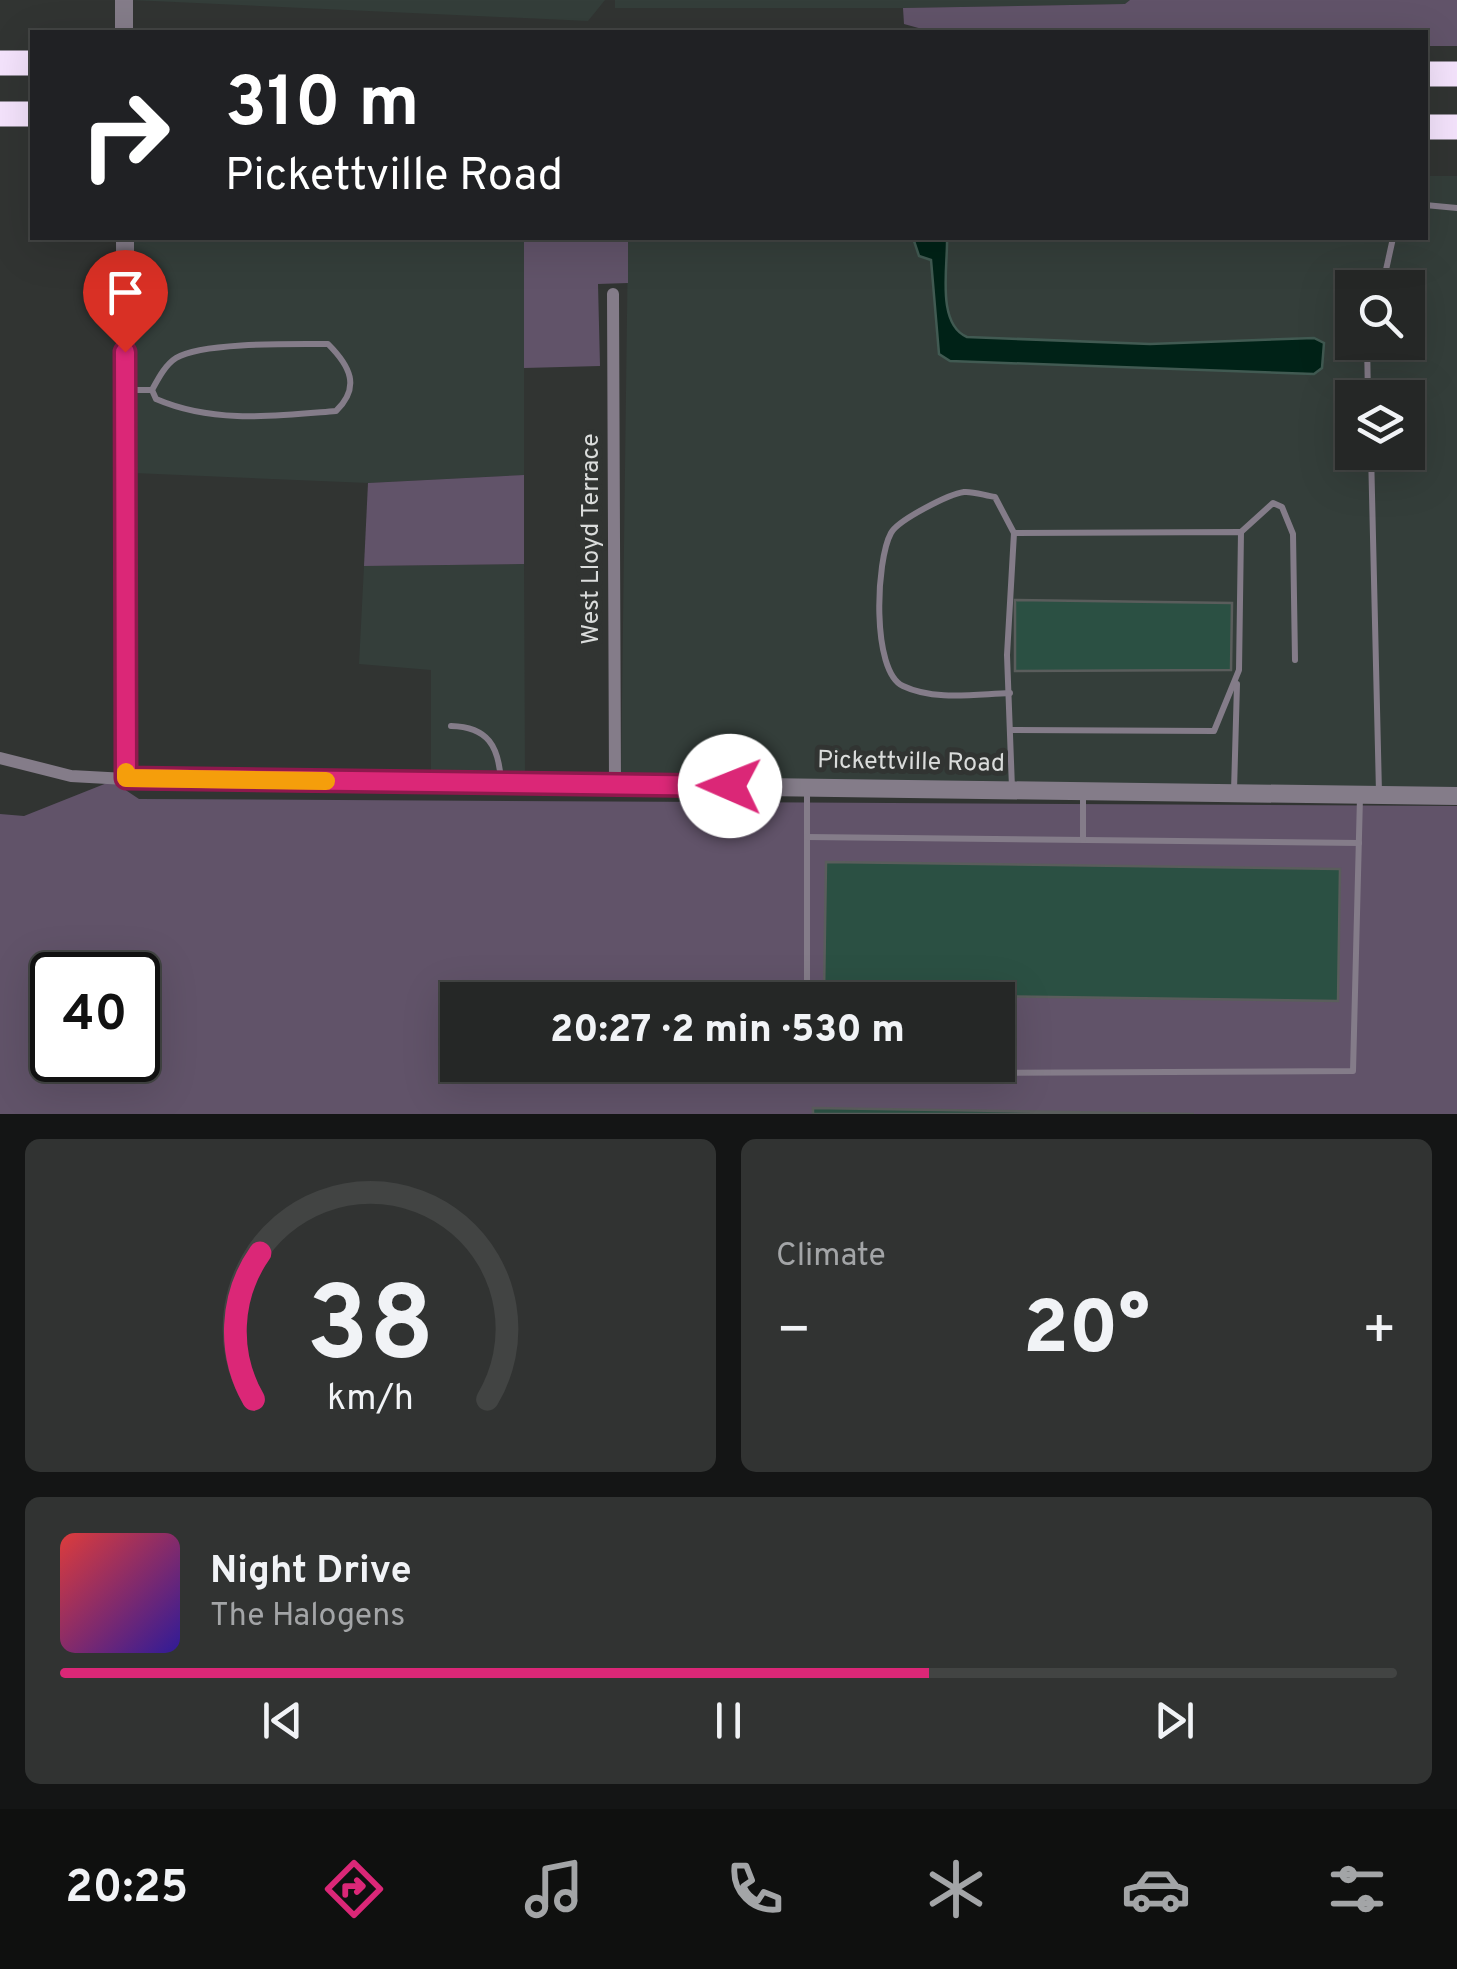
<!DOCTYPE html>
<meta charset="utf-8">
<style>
body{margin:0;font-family:Overpass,sans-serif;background:#313332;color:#f1f3f6;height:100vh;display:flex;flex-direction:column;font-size:38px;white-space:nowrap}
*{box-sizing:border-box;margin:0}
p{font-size:32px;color:#a3a5a7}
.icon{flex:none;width:55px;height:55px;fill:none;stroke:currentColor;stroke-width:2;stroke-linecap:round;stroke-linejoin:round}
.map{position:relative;height:1114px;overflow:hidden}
.panel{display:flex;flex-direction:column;gap:25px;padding:25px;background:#141515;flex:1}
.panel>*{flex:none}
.guide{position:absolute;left:30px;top:30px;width:1398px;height:210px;border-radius:0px;box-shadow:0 10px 40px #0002,0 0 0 2px #424443;background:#202124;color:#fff;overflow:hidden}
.fabs{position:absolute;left:1335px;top:270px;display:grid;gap:20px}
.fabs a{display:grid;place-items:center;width:90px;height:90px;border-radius:0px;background:#252726;box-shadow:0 10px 40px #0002,0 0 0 2px #424443;font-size:50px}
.speed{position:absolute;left:30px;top:952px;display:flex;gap:20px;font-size:50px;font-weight:700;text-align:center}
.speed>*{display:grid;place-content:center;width:130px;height:130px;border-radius:50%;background:#252726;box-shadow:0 10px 40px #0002,0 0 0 2px #424443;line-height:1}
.speed .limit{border:5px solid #111;border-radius:15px;background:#fff;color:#111}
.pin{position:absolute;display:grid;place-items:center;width:85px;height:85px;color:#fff;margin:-102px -42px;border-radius:50% 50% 50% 0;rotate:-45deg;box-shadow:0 0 10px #0007}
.pin .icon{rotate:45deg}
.me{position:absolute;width:110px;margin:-55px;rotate:271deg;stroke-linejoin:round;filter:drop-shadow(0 0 8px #0008)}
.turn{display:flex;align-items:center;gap:35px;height:210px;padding:0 30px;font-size:45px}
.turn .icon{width:130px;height:130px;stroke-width:2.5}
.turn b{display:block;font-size:70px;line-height:85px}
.big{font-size:75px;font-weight:800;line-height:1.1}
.panel .widget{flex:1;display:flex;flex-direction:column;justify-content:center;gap:15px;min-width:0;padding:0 35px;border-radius:15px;background:#313332}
.panel .dial{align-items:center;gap:0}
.dial svg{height:260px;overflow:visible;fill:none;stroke:#424443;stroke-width:7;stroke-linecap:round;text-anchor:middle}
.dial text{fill:#f1f3f6;stroke:none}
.song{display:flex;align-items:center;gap:30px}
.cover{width:120px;height:120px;border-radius:15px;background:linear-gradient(135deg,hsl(0 70% 55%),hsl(250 70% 35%))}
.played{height:10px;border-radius:5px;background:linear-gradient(90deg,#db2777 65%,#424443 65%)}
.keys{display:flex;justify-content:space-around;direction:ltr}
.heat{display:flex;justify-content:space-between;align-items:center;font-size:55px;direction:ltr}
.panel .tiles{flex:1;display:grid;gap:25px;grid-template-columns:1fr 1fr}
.widget:last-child{grid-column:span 2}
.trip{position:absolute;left:440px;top:982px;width:575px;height:100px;border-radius:0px;background:#252726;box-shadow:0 10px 40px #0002,0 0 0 2px #424443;font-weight:800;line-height:100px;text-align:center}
.menu{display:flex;height:160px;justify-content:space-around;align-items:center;background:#0f100f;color:#a3a5a7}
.menu .icon{width:70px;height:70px}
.menu .on{color:#db2777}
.menu b{font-size:45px;color:#f1f3f6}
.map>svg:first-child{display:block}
.built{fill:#343e3a;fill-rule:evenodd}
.green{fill:#615369;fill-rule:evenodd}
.water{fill:#002217;stroke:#415a52;stroke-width:2.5}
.building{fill:#2b5043;stroke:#5a5d5c;stroke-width:2.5}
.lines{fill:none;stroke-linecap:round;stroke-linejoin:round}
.service{stroke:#847c89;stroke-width:6}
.minor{stroke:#847c89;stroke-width:12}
.tertiary{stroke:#847c89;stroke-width:18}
.motorway{stroke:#f4e3fc;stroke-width:25}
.route-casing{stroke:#8e194d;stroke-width:25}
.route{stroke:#db2777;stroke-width:18}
.slow{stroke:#f59e0b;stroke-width:18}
.labels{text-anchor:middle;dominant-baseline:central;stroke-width:10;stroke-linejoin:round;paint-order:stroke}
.street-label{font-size:25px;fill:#dadcdb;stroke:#313432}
</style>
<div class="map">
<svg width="1457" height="1114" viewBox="0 0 1457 1114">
<rect width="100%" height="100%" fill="#313432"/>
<!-- built -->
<g class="built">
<polygon points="131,0 605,0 588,21"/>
<polygon points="615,0 1130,0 1126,4 903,8 615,8"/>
<path d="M1425 176H1457V789L621 777 628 238H1425ZM1352 288H1408V342H1352ZM1352 398H1408V452H1352Z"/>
<polygon points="132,238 524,238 524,475 368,483 134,473"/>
<polygon points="524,564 525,775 431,775 431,670 359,664 364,566"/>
</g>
<!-- green -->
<g class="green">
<polygon points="1130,0 1457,0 1457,46 1425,46 1425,32 933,32 904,24 903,8 1125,4"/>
<polygon points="524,238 628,238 628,283 598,284 600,366 524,368"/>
<polygon points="524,475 524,564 364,566 368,483"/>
<path d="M112 781 139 799 1457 806V1114H0V814L24 816ZM52 975H138V1060H52ZM458 1000H998V1065H458Z"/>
</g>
<!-- water -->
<path class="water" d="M913 238H947C948 266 936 324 967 337L1150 344 1314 338 1324 343 1322 368 1314 374 950 361 939 354 931 260 919 256Z"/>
<!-- building -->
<g class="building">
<polygon points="1015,600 1232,603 1231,670 1015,671"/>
<polygon points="826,862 1340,869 1338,1001 824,994"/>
<polygon points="813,1108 1194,1114 813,1114"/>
</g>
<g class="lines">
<!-- service -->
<g class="service">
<polyline points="1425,205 1457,208"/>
<polyline points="196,238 221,238"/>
<polyline points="1382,288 1393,238"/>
<polyline points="1367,342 1368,398"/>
<path d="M127 390H152C158 379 165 365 176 358 202 342 295 344 328 344 350 366 361 387 336 411 275 416 214 424 156 399L152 390"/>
<polyline points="1371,452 1379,793"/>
<polyline points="1241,532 1273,503 1282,507 1293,534 1295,660"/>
<path d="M1010 693C976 694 934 701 903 686 871 671 876 560 891 533 898 520 949 494 964 492 973 491 986 496 995 497L1014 533"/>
<path d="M451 726C488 727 499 746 501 782"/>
<polyline points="807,788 807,1000"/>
<polyline points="1012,788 1007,655 1014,533 1241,532 1239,670 1214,731 1012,730"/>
<polyline points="1234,791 1237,684"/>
<polyline points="807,837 1359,843"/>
<polyline points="1083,840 1083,791"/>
<polyline points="808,1065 808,1074 1353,1071 1360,797"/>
</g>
<!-- minor -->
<g class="minor">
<polyline points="613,294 615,784"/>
<polyline points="0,758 71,776 126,779"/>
</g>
<!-- tertiary -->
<g class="tertiary">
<polyline points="124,0 124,32"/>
<polyline points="125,238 126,779 1457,796"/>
</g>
<!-- motorway -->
<g class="motorway">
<polyline points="0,63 32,63"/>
<polyline points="1425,74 1457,74"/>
<polyline points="0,114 32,114"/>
<polyline points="1425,127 1457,127"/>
</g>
</g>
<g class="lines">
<!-- route casing -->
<g class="route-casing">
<polyline id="route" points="125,352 126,778 730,786"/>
</g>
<!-- route -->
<use href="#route" class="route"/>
<!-- slow -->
<polyline class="slow" points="126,772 126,778 326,781"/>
</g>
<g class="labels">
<!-- street labels -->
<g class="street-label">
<text transform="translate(592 539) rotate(-90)">West Lloyd Terrace</text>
<text transform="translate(911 763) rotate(1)">Pickettville Road</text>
</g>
</g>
</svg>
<div class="fabs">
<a><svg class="icon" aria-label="search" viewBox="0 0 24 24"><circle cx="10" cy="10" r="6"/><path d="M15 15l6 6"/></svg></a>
<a><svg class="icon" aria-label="layers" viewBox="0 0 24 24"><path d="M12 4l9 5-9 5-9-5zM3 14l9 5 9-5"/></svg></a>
</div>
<div class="speed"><div class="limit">40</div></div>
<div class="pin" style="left:125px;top:352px;background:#d93025"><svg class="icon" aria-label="arrive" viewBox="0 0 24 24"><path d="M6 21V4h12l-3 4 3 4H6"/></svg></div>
<svg class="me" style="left:730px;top:786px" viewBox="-20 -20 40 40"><circle r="19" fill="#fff"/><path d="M0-13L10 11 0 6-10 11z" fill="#db2777"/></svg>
<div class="trip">20:27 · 2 min · 530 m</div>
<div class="guide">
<div class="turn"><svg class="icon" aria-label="right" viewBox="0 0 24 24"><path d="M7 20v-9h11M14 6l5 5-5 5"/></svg><div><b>310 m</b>Pickettville Road</div></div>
</div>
</div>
<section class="panel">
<div class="tiles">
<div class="widget dial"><svg viewBox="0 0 100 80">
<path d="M14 69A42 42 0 1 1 86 69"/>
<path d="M14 69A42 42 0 0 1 16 24" stroke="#db2777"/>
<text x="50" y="56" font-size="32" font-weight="700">38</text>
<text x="50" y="72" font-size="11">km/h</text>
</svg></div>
<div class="widget"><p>Climate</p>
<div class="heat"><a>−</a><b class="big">20°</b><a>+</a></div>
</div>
<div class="widget">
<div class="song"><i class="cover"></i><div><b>Night Drive</b><p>The Halogens</p></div></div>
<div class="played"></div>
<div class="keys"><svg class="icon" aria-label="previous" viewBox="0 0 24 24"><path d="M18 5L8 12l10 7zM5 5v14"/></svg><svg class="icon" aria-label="pause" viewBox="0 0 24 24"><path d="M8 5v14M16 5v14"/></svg><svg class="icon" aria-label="next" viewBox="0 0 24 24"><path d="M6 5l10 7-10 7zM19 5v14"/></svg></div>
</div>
</div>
</section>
<nav class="menu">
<b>20:25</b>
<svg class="icon on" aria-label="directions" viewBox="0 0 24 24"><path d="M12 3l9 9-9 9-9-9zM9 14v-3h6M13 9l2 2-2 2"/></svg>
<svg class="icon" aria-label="music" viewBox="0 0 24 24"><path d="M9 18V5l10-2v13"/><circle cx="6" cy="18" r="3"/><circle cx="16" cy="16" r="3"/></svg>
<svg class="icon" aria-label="phone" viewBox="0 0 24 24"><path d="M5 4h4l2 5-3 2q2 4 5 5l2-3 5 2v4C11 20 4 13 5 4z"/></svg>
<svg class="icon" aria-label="climate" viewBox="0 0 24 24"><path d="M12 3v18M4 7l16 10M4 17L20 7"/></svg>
<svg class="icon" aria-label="car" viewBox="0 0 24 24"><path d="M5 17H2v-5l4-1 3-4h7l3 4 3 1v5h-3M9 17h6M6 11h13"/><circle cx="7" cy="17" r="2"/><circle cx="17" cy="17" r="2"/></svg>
<svg class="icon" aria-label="filters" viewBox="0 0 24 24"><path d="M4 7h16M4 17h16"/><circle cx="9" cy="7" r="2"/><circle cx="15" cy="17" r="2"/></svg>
</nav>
